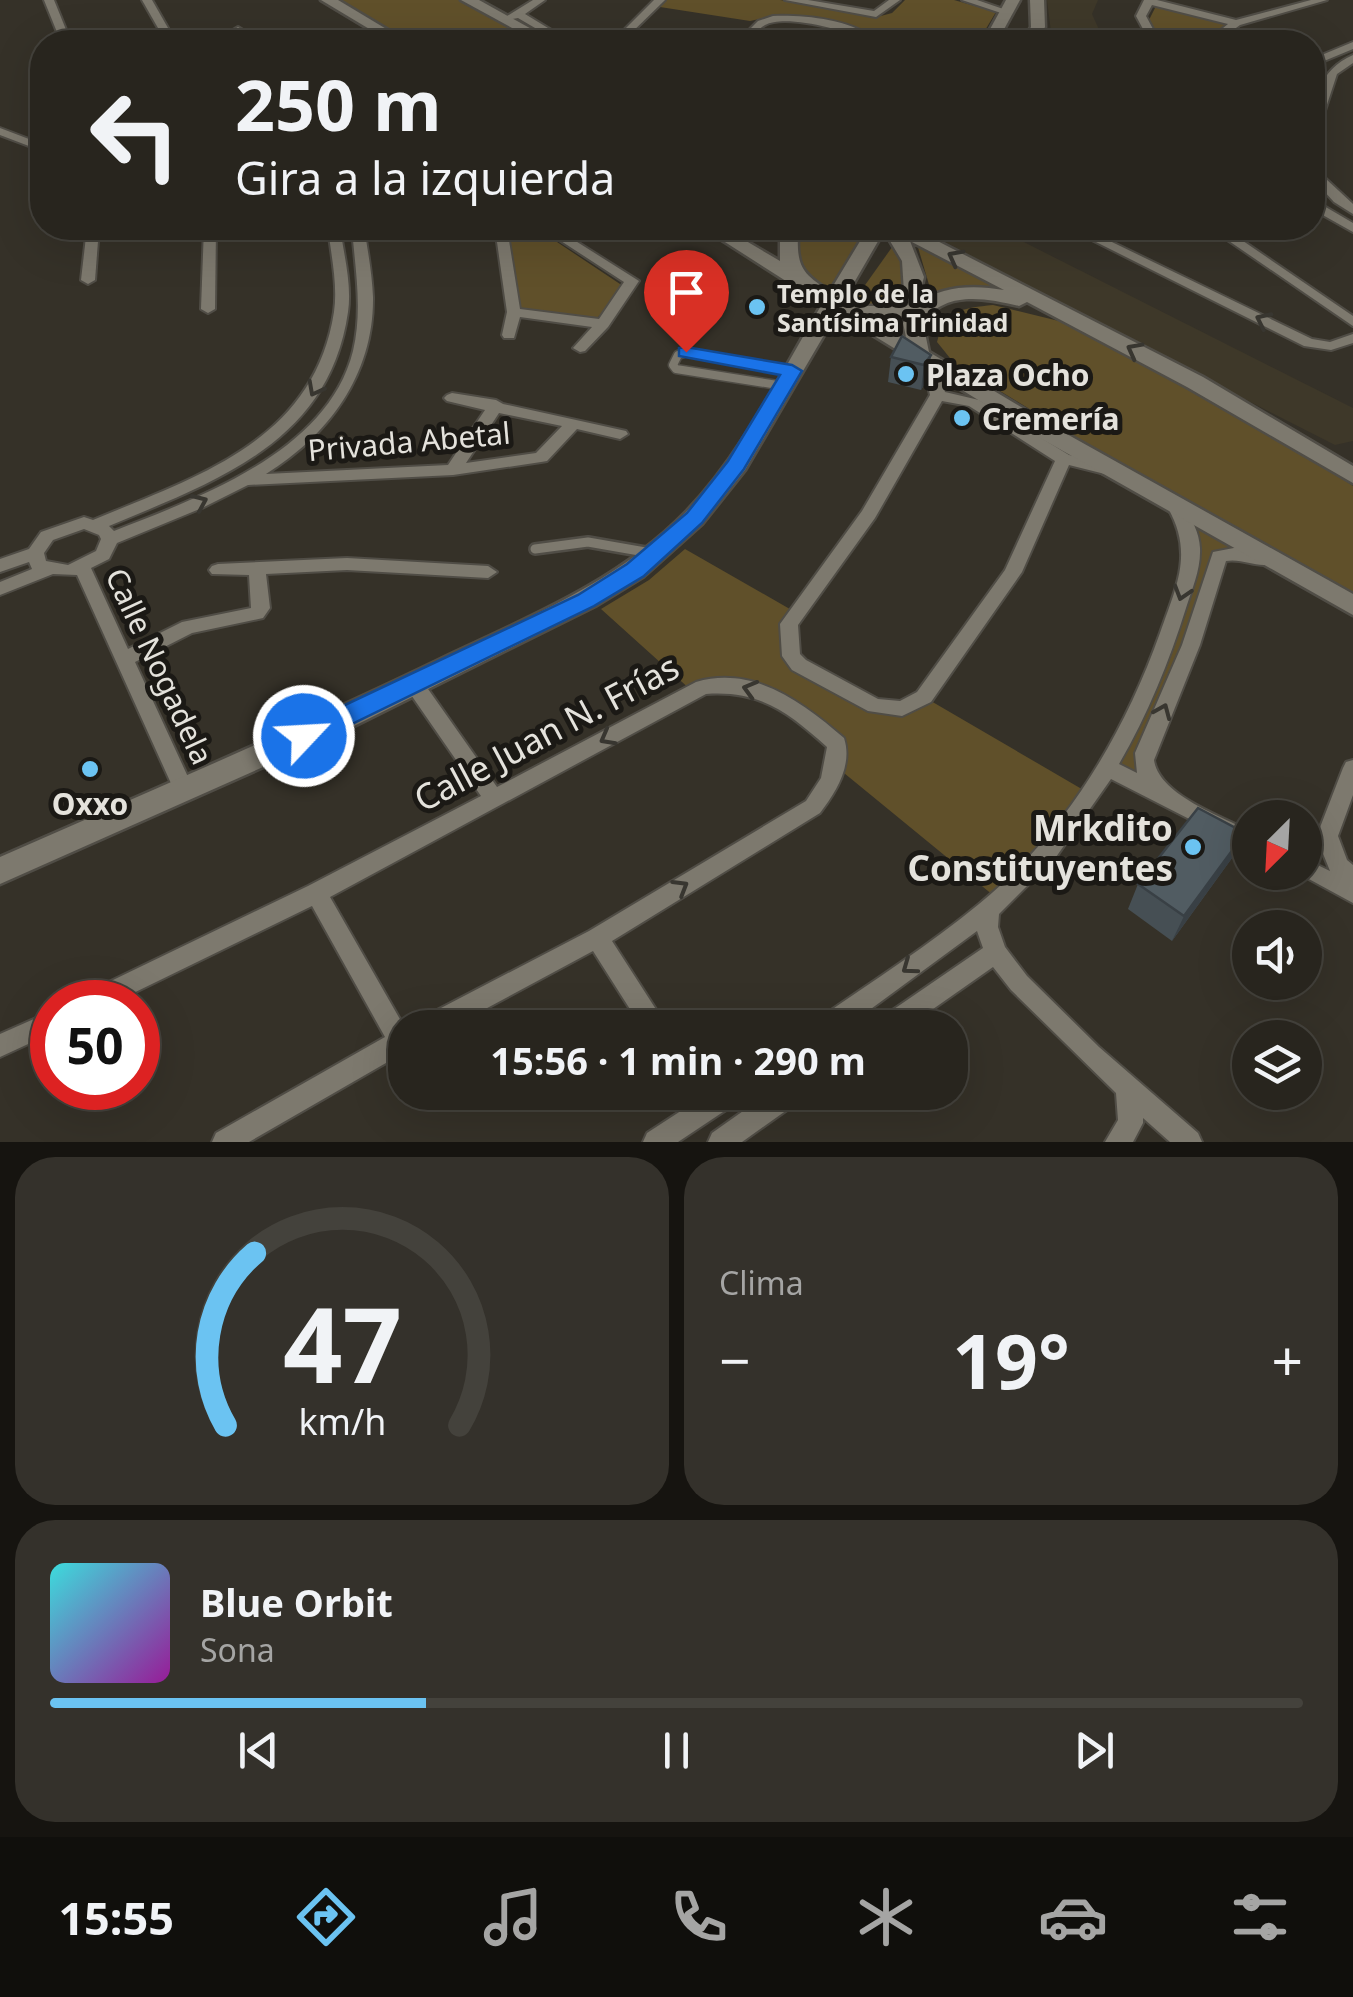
<!DOCTYPE html>
<html lang="es">
<meta charset="utf-8">
<style>
body{margin:0;font-family:"Noto Sans",sans-serif;background:#34312b;color:#f1f3f6;height:100vh;display:flex;flex-direction:column;font-size:38px;white-space:nowrap}
*{box-sizing:border-box;margin:0}
p{font-size:32px;color:#a5a5a4}
.icon{flex:none;width:55px;height:55px;fill:none;stroke:currentColor;stroke-width:2;stroke-linecap:round;stroke-linejoin:round}
.map{position:relative;height:1142px;overflow:hidden}
.sheet{display:flex;flex-direction:column;gap:15px;padding:15px;background:#161410;flex:1}
.sheet>*{flex:none}
.guide{position:absolute;left:30px;top:30px;width:1295px;height:210px;border-radius:40px;box-shadow:0 10px 40px #0002,0 0 0 2px #44423c;background:#28251e;color:#f1f3f6;overflow:hidden}
.needle{width:65px;rotate:204deg}
.buttons{position:absolute;left:1232px;top:800px;display:grid;gap:20px}
.buttons a{display:grid;place-items:center;width:90px;height:90px;border-radius:50%;background:#28251e;box-shadow:0 10px 40px #0002,0 0 0 2px #44423c;font-size:50px}
.speed{position:absolute;left:30px;top:980px;display:flex;gap:20px;font-size:50px;font-weight:700;text-align:center}
.speed>*{display:grid;place-content:center;width:130px;height:130px;border-radius:50%;background:#28251e;box-shadow:0 10px 40px #0002,0 0 0 2px #44423c;line-height:1}
.speed .limit{border:15px solid #d22;background:#fff;color:#111}
.pin{position:absolute;display:grid;place-items:center;width:85px;height:85px;color:#fff;margin:-102px -42px;border-radius:50% 50% 50% 0;rotate:-45deg;box-shadow:0 0 10px #0007}
.pin .icon{rotate:45deg}
.me{position:absolute;width:110px;margin:-55px;rotate:65deg;stroke-linejoin:round;filter:drop-shadow(0 0 8px #0008)}
.turn{display:flex;align-items:center;gap:35px;height:210px;padding:0 40px;font-size:45px}
.turn .icon{width:130px;height:130px;stroke-width:2.5}
.turn b{display:block;font-size:70px;line-height:85px}
.big{font-size:75px;font-weight:700;line-height:1.1}
.sheet .widget{flex:1;display:flex;flex-direction:column;justify-content:center;gap:15px;min-width:0;padding:0 35px;border-radius:40px;background:#34312b}
.sheet .dial{align-items:center;gap:0}
.dial svg{height:260px;overflow:visible;fill:none;stroke:#44423c;stroke-width:7;stroke-linecap:round;text-anchor:middle}
.dial text{fill:#f1f3f6;stroke:none}
.song{display:flex;align-items:center;gap:30px}
.cover{width:120px;height:120px;border-radius:15px;background:linear-gradient(135deg,hsl(180 70% 55%),hsl(300 70% 35%))}
.played{height:10px;border-radius:5px;background:linear-gradient(90deg,#6bc3f2 30%,#44423c 30%)}
.keys{display:flex;justify-content:space-around;direction:ltr}
.heat{display:flex;justify-content:space-between;align-items:center;font-size:55px;direction:ltr}
.sheet .tiles{flex:1;display:grid;gap:15px;grid-template-columns:1fr 1fr}
.widget:last-child{grid-column:span 2}
.trip{position:absolute;left:388px;top:1010px;width:580px;height:100px;border-radius:40px;background:#28251e;box-shadow:0 10px 40px #0002,0 0 0 2px #44423c;font-weight:700;line-height:100px;text-align:center}
.tabs{display:flex;height:160px;justify-content:space-around;align-items:center;background:#100f0c;color:#a5a5a4}
.tabs .icon{width:70px;height:70px}
.tabs .on{color:#6bc3f2}
.tabs b{font-size:45px;color:#f1f3f6}
.map>svg:first-child{display:block}
.built{fill:#3e3829}
.green{fill:#60502a}
.lines{fill:none;stroke-linecap:round;stroke-linejoin:round}
.lane-far1-casing{stroke:#504d46;stroke-width:11}
.lane-casing{stroke:#504d46;stroke-width:14}
.street-casing{stroke:#504d46;stroke-width:4}
.secondary-casing{stroke:#504d46;stroke-width:5}
.lane-far1{stroke:#7d796e;stroke-width:8}
.lane{stroke:#7d796e;stroke-width:9}
.street{fill:#7d796e;fill-rule:evenodd}
.secondary{fill:#7d796e;fill-rule:evenodd}
.wall{fill:#464f54}
.shaded-wall{fill:#394045}
.building{fill:#515c62;stroke:#394045;stroke-width:2.5}
.oneway{stroke:#383630}
.route{fill:#1a73e8;stroke:#114b97;stroke-width:2.5}
.poi-dot{fill:#6bc3f2;stroke:#1b1915;stroke-width:4}
.labels{text-anchor:middle;dominant-baseline:central;stroke-width:10;stroke-linejoin:round;paint-order:stroke}
.far-poi-label{font-size:25px;font-weight:bold;fill:#e4e2dc;stroke:#1b1915;text-anchor:start}
.poi-label{font-size:30px;font-weight:bold;fill:#e4e2dc;stroke:#1b1915;text-anchor:start}
.street-label{font-size:30px;fill:#e4e2dc;stroke:#1b1915}
.near-street-label{font-size:35px;fill:#e4e2dc;stroke:#1b1915}
.near-poi-label{font-size:35px;font-weight:bold;fill:#e4e2dc;stroke:#1b1915;text-anchor:end}
</style>
<div class="map">
<svg width="1353" height="1142" viewBox="0 0 1353 1142">
<rect width="100%" height="100%" fill="#353128"/>
<!-- built -->
<g class="built">
<polygon points="1047,0 1098,0 1092,14 1101,34 1095,42 1049,42 1052,40"/>
<polygon points="920,228 996,228 1353,408 1353,441 1335,445 1071,311"/>
</g>
<!-- green -->
<g class="green">
<polygon points="338,0 462,0 544,42 410,42"/>
<polygon points="659,0 780,0 877,17 892,13 905,0 954,0 996,12 978,42 931,42 779,15 750,21 660,7"/>
<polygon points="1156,6 1232,24 1202,42 1162,42 1149,20"/>
<polygon points="504,228 536,228 626,288 596,319 519,309"/>
<path d="M797 228H868L828 290C805 273 791 256 797 228Z"/>
<path d="M895 243C907 260 906 272 901 292L879 306 853 302Z"/>
<polygon points="917,244 1013,293 937,295 907,337 880,319 908,313 930,288"/>
<path d="M993 305 1067 323 1268 429 1353 486V594L1123 466 954 363 937 342C945 310 963 308 993 305Z"/>
<polygon points="1187,522 1284,565 1219,557 1147,777 1109,768 1192,559"/>
<polygon points="685,549 795,612 800,665 875,706 924,697 1092,795 999,900 844,773 837,764 837,744 758,688 692,691 601,609 649,580"/>
</g>
<g class="lines">
<!-- lane-far1 casing -->
<g class="lane-far1-casing">
<polyline id="lane-far1" points="784,386 676,369 673,365 678,355 686,352 792,371"/>
</g>
<!-- lane casing -->
<g class="lane-casing">
<polyline id="lane" points="535,549 588,542 651,553"/>
</g>
<!-- street casing -->
<g class="street-casing">
<g id="street">
<polygon points="44,0 54,0 71,42 61,42"/>
<polygon points="142,0 152,0 176,42 166,42"/>
<polygon points="533,0 545,0 525,14 571,42 559,42 518,18 507,20 507,16"/>
<polygon points="654,0 665,0 622,42 612,42"/>
<polygon points="785,0 808,0 874,11 889,0 900,0 876,17"/>
<polygon points="962,0 977,0 1012,12 1007,15"/>
<polygon points="1144,0 1157,0 1236,20 1311,0 1327,0 1240,25 1217,42 1206,42 1228,24 1152,5 1146,16 1160,42 1150,42 1136,16"/>
<path d="M773 16C804 15 847 19 872 37L870 42H860L861 38C842 29 784 14 765 25 758 29 753 37 747 42H737L758 21Z"/>
<polygon points="238,27 259,40 260,42 249,42 234,32 233,30"/>
<polygon points="1353,42 1353,49 1312,66 1312,59"/>
<path d="M1353 55V63L1337 74 1318 132 1312 135C1312 100 1319 70 1353 55Z"/>
<polygon points="0,128 42,144 42,151 0,135"/>
<polygon points="1312,166 1353,204 1353,214 1334,202 1312,178"/>
<polygon points="1312,199 1353,223 1353,232 1312,209"/>
<polygon points="87,228 99,228 95,280 88,284 81,280"/>
<polygon points="204,228 216,228 215,309 208,313 201,309"/>
<path d="M328 228H340C344 255 352 285 348 312 329 443 216 481 109 526L114 531C200 497 328 452 353 351 363 309 355 269 352 228H364C368 251 372 274 373 297 374 374 329 435 266 474L448 465 485 410 447 401 444 398 447 395 452 393 496 400 503 404 626 431 628 434 620 439 577 429 547 461 541 462 453 475 248 485 202 508 117 543 109 559 91 568 128 649 182 622 251 608 249 575 212 574 209 570 212 566 218 564 347 558 488 566 497 572 488 578 347 570 266 574 270 608 263 618 192 633 135 662 194 790 191 796 184 798 177 796 174 790 77 575 53 574 0 595V582L32 569 29 562 0 572V559L29 549 41 532 84 517 93 520C198 476 314 441 334 312 338 285 331 255 328 228ZM499 413 562 426 536 453 466 463ZM84 529 99 535 101 539 96 551 68 565 46 561 44 553 53 540Z"/>
<polygon points="495,228 507,228 520,309 599,319 624,282 541,228 555,228 639,281 608,327 585,351 580,352 573,348 592,327 520,317 514,338 504,338 502,335 507,312"/>
<polygon points="1068,228 1083,228 1312,339 1330,342 1353,334 1353,343 1331,350 1304,346"/>
<polygon points="1210,228 1224,228 1353,316 1353,326"/>
<path d="M929 354 936 358 945 392 979 400 1069 455 1115 466 1117 470 1109 475 1069 465 1022 572 931 702 902 716 868 711 792 670 782 656 780 624 862 511 930 395 922 358ZM942 401 969 406 1055 461 1005 570 917 692 900 701 878 699 806 660 800 654 798 625 875 518Z"/>
<path d="M1173 498 1179 499C1189 515 1199 529 1200 548 1201 569 1192 589 1186 608 1169 662 1148 714 1119 764L1137 773 1135 753 1182 645 1213 552 1239 547 1271 556 1274 560 1271 564C1257 568 1242 558 1226 561L1200 645 1154 760C1159 795 1221 816 1250 831V850L1111 779 1056 857 999 914 998 927 1005 947 1027 976 1099 1047 1198 1133 1202 1142H1170L1143 1118V1123L1133 1142H1105L1118 1120 1116 1093 1011 990 993 967 906 1028H874L878 1020 983 948 977 931 845 1028H813L817 1020C871 982 928 946 979 904 1064 834 1123 737 1160 633 1177 584 1195 551 1165 503Z"/>
<path d="M414 677 421 679 497 787 696 682C754 665 803 703 844 738 853 765 836 792 820 813L612 941 668 1028H642L593 951 450 1028H414L418 1020 589 931 806 801 821 778 827 747C789 713 760 690 706 694L330 897 405 1028V1052L249 1142H212L216 1133 385 1037 312 906 115 1002H80L84 994 308 886 481 796 407 689 404 684 407 679Z"/>
<path d="M1353 760V795L1338 836 1347 860 1353 865V903L1296 872H1305V840L1319 830 1343 768 1346 762ZM1322 851 1330 871 1307 860Z"/>
<polygon points="52,1011 52,1033 0,1057 0,1034"/>
<polygon points="710,1092 744,1092 741,1100 678,1142 643,1142 647,1133"/>
<polygon points="770,1092 804,1092 801,1100 742,1142 708,1142 712,1133"/>
</g>
</g>
<!-- secondary casing -->
<g class="secondary-casing">
<g id="secondary">
<polygon points="321,0 338,0 408,42 391,42"/>
<polygon points="461,0 479,0 555,42 538,42"/>
<polygon points="1006,0 1020,0 997,42 983,42"/>
<polygon points="1030,0 1044,0 1045,27 1037,42 1023,42 1031,27"/>
<path d="M703 228H724L780 261V228H798C797 263 798 272 830 291L868 228H912L1203 377 1353 466V483L1187 387 1027 302 1019 306C986 298 944 290 923 323L929 352 1056 428 1353 594V615L1040 438 837 313 745 470 702 524 644 576 595 606 344 731 0 884V857C148 792 296 729 441 659 527 618 618 582 686 512 743 453 780 374 822 304ZM884 231 902 261 904 292 890 306H853L844 300ZM910 241 1004 290C975 285 942 285 917 304L924 277ZM912 310 903 323 906 337 877 320 903 316Z"/>
</g>
</g>
<!-- lane-far1 -->
<use href="#lane-far1" class="lane-far1"/>
<!-- lane -->
<use href="#lane" class="lane"/>
<!-- street -->
<use href="#street" class="street"/>
<!-- secondary -->
<use href="#secondary" class="secondary"/>
</g>
<!-- wall -->
<g class="wall">
<polygon points="931,355 927,380 921,390 888,382 891,357"/>
<polygon points="1245,833 1232,858 1172,941 1128,909 1138,884"/>
</g>
<!-- shaded-wall -->
<g class="shaded-wall">
<polygon points="931,355 927,380 921,390 924,365"/>
<polygon points="1245,833 1232,858 1172,941 1184,916"/>
</g>
<!-- building -->
<g class="building">
<polygon points="902,336 931,355 924,365 891,357"/>
<polygon points="1198,808 1245,833 1184,916 1138,884"/>
</g>
<!-- one-way arrows -->
<defs><path id="oneway-chevron" d="M-2-3.5L2.5 0L-2 3.5" fill="none" stroke-width="1.6" stroke-linecap="round" stroke-linejoin="round" transform="scale(2.5)"/></defs>
<g class="oneway">
<use href="#oneway-chevron" transform="translate(955 257) rotate(-152)"/>
<use href="#oneway-chevron" transform="translate(1263 320) rotate(-154)"/>
<use href="#oneway-chevron" transform="translate(1134 350) rotate(-152)"/>
<use href="#oneway-chevron" transform="translate(315 389) rotate(118)"/>
<use href="#oneway-chevron" transform="translate(200 502) rotate(-24)"/>
<use href="#oneway-chevron" transform="translate(1182 593) rotate(107)"/>
<use href="#oneway-chevron" transform="translate(750 689) rotate(-164)"/>
<use href="#oneway-chevron" transform="translate(1163 711) rotate(-67)"/>
<use href="#oneway-chevron" transform="translate(607 738) rotate(151)"/>
<use href="#oneway-chevron" transform="translate(681 887) rotate(-31)"/>
<use href="#oneway-chevron" transform="translate(909 967) rotate(144)"/>
</g>
<!-- route -->
<polygon class="route" points="686,347 792,365 802,371 744,469 702,523 644,576 594,606 313,743 294,743 291,736 294,729 578,595 627,564 687,513 728,461 780,375 679,356 679,348"/>
<!-- markers -->
<g class="poi-dot">
<circle cx="757" cy="307" r="10"/>
<circle cx="906" cy="374" r="10"/>
<circle cx="962" cy="418" r="10"/>
<circle cx="90" cy="769" r="10"/>
<circle cx="1193" cy="847" r="10"/>
</g>
<g class="labels">
<!-- far-poi labels -->
<g class="far-poi-label">
<text x="777" y="293">Templo de la<tspan x="777" dy="29">Santísima Trinidad</tspan></text>
</g>
<!-- poi labels -->
<g class="poi-label">
<text x="926" y="374">Plaza Ocho</text>
<text x="982" y="418">Cremería</text>
<text x="90" y="803" text-anchor="middle">Oxxo</text>
</g>
<!-- street labels -->
<g class="street-label">
<text transform="translate(409 441) rotate(-5)">Privada Abetal</text>
<text transform="translate(160 666) rotate(65)">Calle Nogadela</text>
</g>
<!-- near-street labels -->
<g class="near-street-label">
<text transform="translate(546 732) rotate(-28)">Calle Juan N. Frías</text>
</g>
<!-- near-poi labels -->
<g class="near-poi-label">
<text x="1173" y="827">Mrkdito<tspan x="1173" dy="40">Constituyentes</tspan></text>
</g>
</g>
</svg>
<div class="buttons">
<a><svg class="needle" viewBox="-14 -14 28 28"><path d="M0-13l5 13h-10z" fill="#e53935"/><path d="M0 13l5-13h-10z" fill="#a5a5a4"/></svg></a>
<a><svg class="icon" aria-label="sound" viewBox="0 0 24 24"><path d="M4 9h4l5-4v14l-5-4H4zM17 9q2 3 0 6"/></svg></a>
<a><svg class="icon" aria-label="layers" viewBox="0 0 24 24"><path d="M12 4l9 5-9 5-9-5zM3 14l9 5 9-5"/></svg></a>
</div>
<div class="speed"><div class="limit">50</div></div>
<div class="pin" style="left:686px;top:352px;background:#d93025"><svg class="icon" aria-label="arrive" viewBox="0 0 24 24"><path d="M6 21V4h12l-3 4 3 4H6"/></svg></div>
<svg class="me" style="left:304px;top:736px" viewBox="-20 -20 40 40"><circle r="17" fill="#1a73e8" stroke="#fff" stroke-width="3"/><path d="M0-11L8 9 0 5-8 9z" fill="#fff"/></svg>
<div class="trip">15:56 · 1 min · 290 m</div>
<div class="guide">
<div class="turn"><svg class="icon" aria-label="left" viewBox="0 0 24 24"><path d="M17 20v-9H6M10 6l-5 5 5 5"/></svg><div><b>250 m</b>Gira a la izquierda</div></div>
</div>
</div>
<section class="sheet">
<div class="tiles">
<div class="widget dial"><svg viewBox="0 0 100 80">
<path d="M14 69A42 42 0 1 1 86 69"/>
<path d="M14 69A42 42 0 0 1 23 16" stroke="#6bc3f2"/>
<text x="50" y="56" font-size="32" font-weight="700">47</text>
<text x="50" y="72" font-size="11">km/h</text>
</svg></div>
<div class="widget"><p>Clima</p>
<div class="heat"><a>−</a><b class="big">19°</b><a>+</a></div>
</div>
<div class="widget">
<div class="song"><i class="cover"></i><div><b>Blue Orbit</b><p>Sona</p></div></div>
<div class="played"></div>
<div class="keys"><svg class="icon" aria-label="previous" viewBox="0 0 24 24"><path d="M18 5L8 12l10 7zM5 5v14"/></svg><svg class="icon" aria-label="pause" viewBox="0 0 24 24"><path d="M8 5v14M16 5v14"/></svg><svg class="icon" aria-label="next" viewBox="0 0 24 24"><path d="M6 5l10 7-10 7zM19 5v14"/></svg></div>
</div>
</div>
</section>
<nav class="tabs">
<b>15:55</b>
<svg class="icon on" aria-label="directions" viewBox="0 0 24 24"><path d="M12 3l9 9-9 9-9-9zM9 14v-3h6M13 9l2 2-2 2"/></svg>
<svg class="icon" aria-label="music" viewBox="0 0 24 24"><path d="M9 18V5l10-2v13"/><circle cx="6" cy="18" r="3"/><circle cx="16" cy="16" r="3"/></svg>
<svg class="icon" aria-label="phone" viewBox="0 0 24 24"><path d="M5 4h4l2 5-3 2q2 4 5 5l2-3 5 2v4C11 20 4 13 5 4z"/></svg>
<svg class="icon" aria-label="climate" viewBox="0 0 24 24"><path d="M12 3v18M4 7l16 10M4 17L20 7"/></svg>
<svg class="icon" aria-label="car" viewBox="0 0 24 24"><path d="M5 17H2v-5l4-1 3-4h7l3 4 3 1v5h-3M9 17h6M6 11h13"/><circle cx="7" cy="17" r="2"/><circle cx="17" cy="17" r="2"/></svg>
<svg class="icon" aria-label="filters" viewBox="0 0 24 24"><path d="M4 7h16M4 17h16"/><circle cx="9" cy="7" r="2"/><circle cx="15" cy="17" r="2"/></svg>
</nav>
